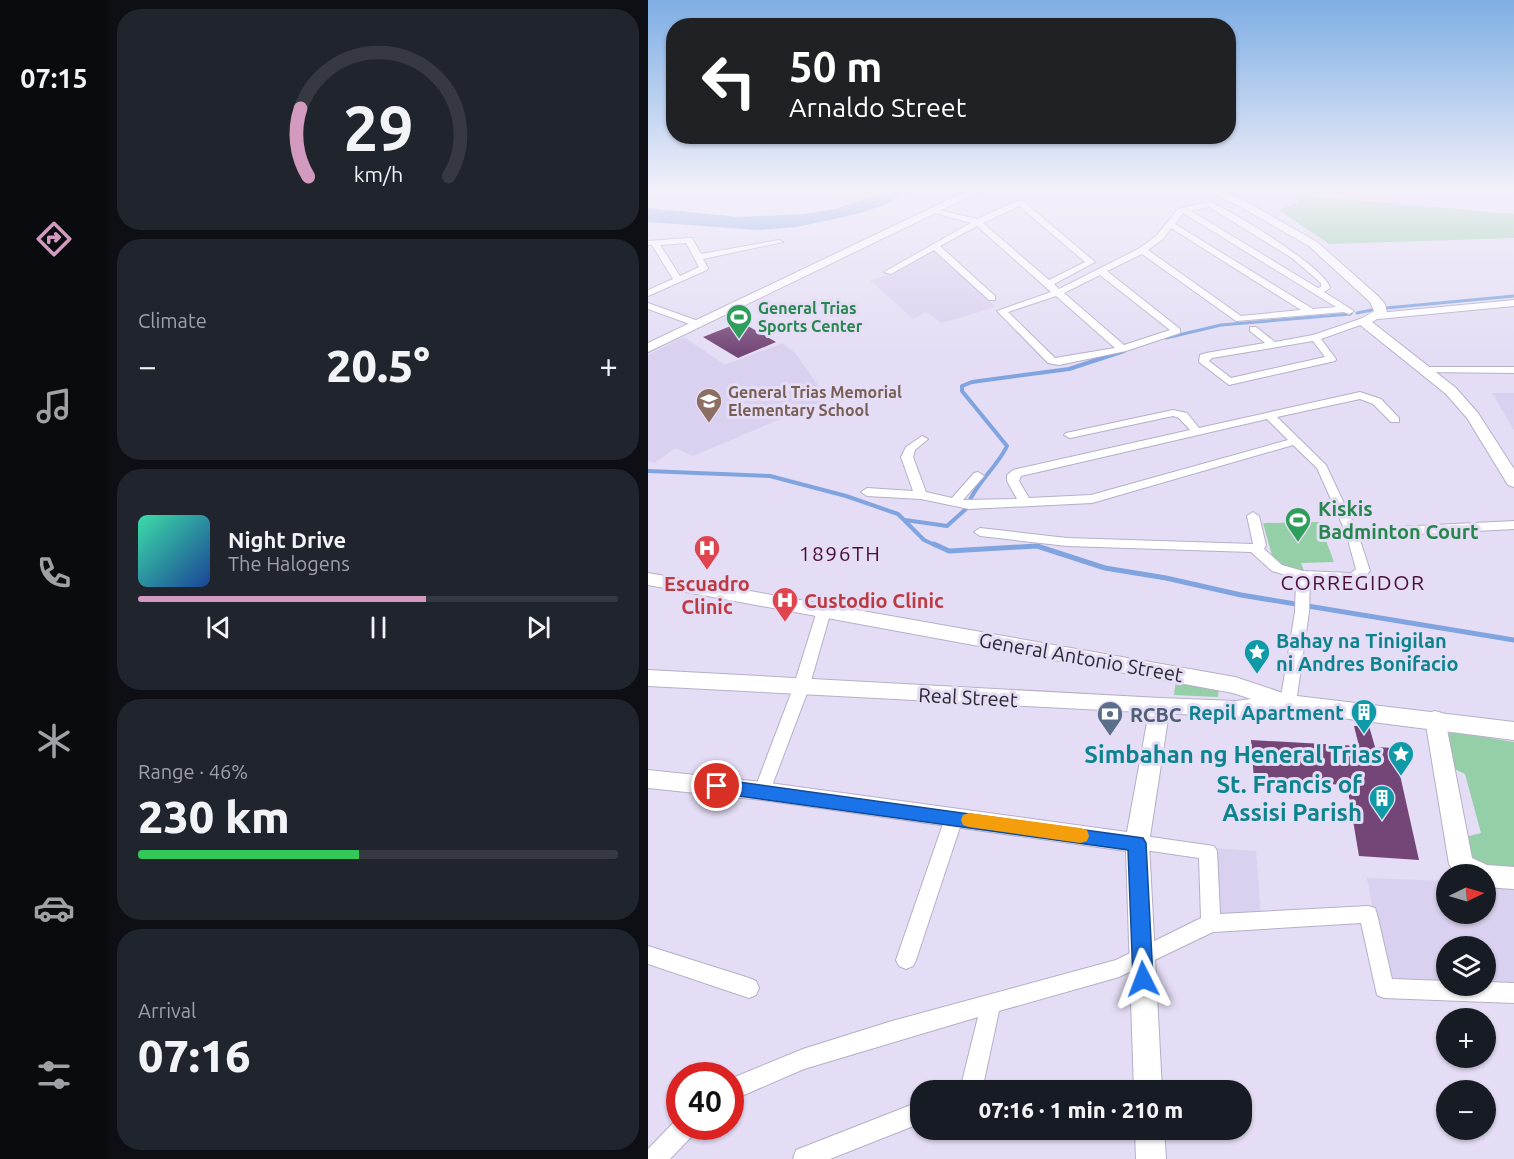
<!DOCTYPE html>
<meta charset="utf-8">
<style>
body{margin:0;font-family:Ubuntu,sans-serif;background:#20242c;color:#f1f3f6;height:100vh;display:flex;flex-direction:column;font-size:22px;white-space:nowrap}
*{box-sizing:border-box;margin:0}
p{font-size:20px;color:#9ea1a6}
.icon{flex:none;width:33px;height:33px;fill:none;stroke:currentColor;stroke-width:2;stroke-linecap:round;stroke-linejoin:round}
.map{position:relative;flex:1;overflow:hidden}
.side{display:flex;flex-direction:column;gap:9px;padding:9px;background:#0d0f14;width:540px}
.side>*{flex:none}
.top-card{position:absolute;left:18px;top:18px;width:570px;height:126px;border-radius:24px;box-shadow:0 2px 4px #0004;background:#202124;color:#fff;overflow:hidden}
.needle{width:39px;rotate:85deg}
.buttons{position:absolute;left:788px;top:864px;display:grid;gap:12px}
.buttons a{display:grid;place-items:center;width:60px;height:60px;border-radius:50%;background:#171b24;box-shadow:0 2px 4px #0004;font-size:30px}
.speed{position:absolute;left:18px;top:1062px;display:flex;gap:12px;font-size:30px;font-weight:700;text-align:center}
.speed>*{display:grid;place-content:center;width:78px;height:78px;border-radius:50%;background:#171b24;box-shadow:0 2px 4px #0004;line-height:1}
.speed .limit{border:9px solid #d22;background:#fff;color:#111}
.pin{position:absolute;display:grid;place-items:center;width:51px;height:51px;color:#fff;margin:-26px;border:3px solid #fff;border-radius:50%;box-shadow:0 2px 6px #0007}
.me{position:absolute;width:66px;margin:-33px;rotate:357deg;stroke-linejoin:round;filter:drop-shadow(0 0 4px #0008)}
.turn{display:flex;align-items:center;gap:21px;height:126px;padding:0 24px;font-size:27px}
.turn .icon{width:78px;height:78px;stroke-width:2.5}
.turn b{display:block;font-size:42px;line-height:51px}
.big{font-size:45px;font-weight:800;line-height:1.1}
.side .widget{flex:1;display:flex;flex-direction:column;justify-content:center;gap:9px;min-width:0;padding:0 21px;border-radius:24px;background:#20242c}
.side .dial{align-items:center;gap:0}
.dial svg{height:156px;overflow:visible;fill:none;stroke:#363941;stroke-width:7;stroke-linecap:round;text-anchor:middle}
.dial text{fill:#f1f3f6;stroke:none}
.song{display:flex;align-items:center;gap:18px}
.cover{width:72px;height:72px;border-radius:9px;background:linear-gradient(135deg,hsl(160 70% 55%),hsl(220 70% 35%))}
.played{height:6px;border-radius:3px;background:linear-gradient(90deg,#d29abf 60%,#363941 60%)}
.keys{display:flex;justify-content:space-around;direction:ltr}
.heat{display:flex;justify-content:space-between;align-items:center;font-size:33px;direction:ltr}
.charge{height:9px;border-radius:4px;background:linear-gradient(90deg,#34c759 46%,#363941 0)}
.trip{position:absolute;left:262px;top:1080px;width:342px;height:60px;border-radius:24px;background:#171b24;box-shadow:0 2px 4px #0004;font-weight:800;line-height:60px;text-align:center}
main{display:flex;flex:1;min-height:0}
.tab-bar{display:flex;flex-direction:column;width:108px;justify-content:space-around;align-items:center;background:#090b0e;color:#9ea1a6}
.tab-bar .icon{width:42px;height:42px}
.tab-bar .on{color:#d29abf}
.tab-bar b{font-size:27px;color:#f1f3f6}
.map>svg:first-child{display:block}
.built{fill:#dad0ef;fill-rule:evenodd}
.green{fill:#94cfa7}
.water{fill:#80a4df}
.lines{fill:none;stroke-linecap:round;stroke-linejoin:round}
.stream-far2{stroke:#80a4df;stroke-width:3}
.stream-far1{stroke:#80a4df;stroke-width:4}
.stream{stroke:#80a4df;stroke-width:5}
.building{fill:#744677}
.minor-casing{stroke:#b6afc7;stroke-width:2}
.tertiary-casing{stroke:#b6afc7;stroke-width:2}
.secondary-casing{stroke:#b6afc7;stroke-width:2}
.minor{fill:#fff;fill-rule:evenodd}
.tertiary{fill:#fff;fill-rule:evenodd}
.secondary{fill:#fff;fill-rule:evenodd}
.route{fill:#1a73e8;stroke:#114b97;stroke-width:1.5}
.slow{fill:#f59e0b}
.labels{text-anchor:middle;dominant-baseline:central;stroke-width:6;stroke-linejoin:round;paint-order:stroke}
.far-leisure-label{font-size:16px;font-weight:bold;fill:#27864d;stroke:#e4ddf5;text-anchor:start}
.far-education-label{font-size:16px;font-weight:bold;fill:#785e54;stroke:#e4ddf5;text-anchor:start}
.leisure-label{font-size:20px;font-weight:bold;fill:#27864d;stroke:#e4ddf5;text-anchor:start}
.health-label{font-size:20px;font-weight:bold;fill:#be3a42;stroke:#e4ddf5}
.culture-label{font-size:20px;font-weight:bold;fill:#0d838f;stroke:#e4ddf5;text-anchor:start}
.street-label{font-size:20px;fill:#2b2831;stroke:#e4ddf5}
.service-label{font-size:20px;font-weight:bold;fill:#4e5e75;stroke:#e4ddf5;text-anchor:start}
.neighbourhood-label{font-size:21px;letter-spacing:1.5px;fill:#4c0f34;stroke:#e4ddf5}
.near-culture-label{font-size:24px;font-weight:bold;fill:#0d838f;stroke:#e4ddf5;text-anchor:end}
</style>
<main>
<nav class="tab-bar">
<b>07:15</b>
<svg class="icon on" aria-label="directions" viewBox="0 0 24 24"><path d="M12 3l9 9-9 9-9-9zM9 14v-3h6M13 9l2 2-2 2"/></svg>
<svg class="icon" aria-label="music" viewBox="0 0 24 24"><path d="M9 18V5l10-2v13"/><circle cx="6" cy="18" r="3"/><circle cx="16" cy="16" r="3"/></svg>
<svg class="icon" aria-label="phone" viewBox="0 0 24 24"><path d="M5 4h4l2 5-3 2q2 4 5 5l2-3 5 2v4C11 20 4 13 5 4z"/></svg>
<svg class="icon" aria-label="climate" viewBox="0 0 24 24"><path d="M12 3v18M4 7l16 10M4 17L20 7"/></svg>
<svg class="icon" aria-label="car" viewBox="0 0 24 24"><path d="M5 17H2v-5l4-1 3-4h7l3 4 3 1v5h-3M9 17h6M6 11h13"/><circle cx="7" cy="17" r="2"/><circle cx="17" cy="17" r="2"/></svg>
<svg class="icon" aria-label="filters" viewBox="0 0 24 24"><path d="M4 7h16M4 17h16"/><circle cx="9" cy="7" r="2"/><circle cx="15" cy="17" r="2"/></svg>
</nav>
<section class="side">
<div class="widget dial"><svg viewBox="0 0 100 80">
<path d="M14 69A42 42 0 1 1 86 69"/>
<path d="M14 69A42 42 0 0 1 10 34" stroke="#d29abf"/>
<text x="50" y="56" font-size="32" font-weight="700">29</text>
<text x="50" y="72" font-size="11">km/h</text>
</svg></div>
<div class="widget"><p>Climate</p>
<div class="heat"><a>−</a><b class="big">20.5°</b><a>+</a></div>
</div>
<div class="widget">
<div class="song"><i class="cover"></i><div><b>Night Drive</b><p>The Halogens</p></div></div>
<div class="played"></div>
<div class="keys"><svg class="icon" aria-label="previous" viewBox="0 0 24 24"><path d="M18 5L8 12l10 7zM5 5v14"/></svg><svg class="icon" aria-label="pause" viewBox="0 0 24 24"><path d="M8 5v14M16 5v14"/></svg><svg class="icon" aria-label="next" viewBox="0 0 24 24"><path d="M6 5l10 7-10 7zM19 5v14"/></svg></div>
</div>
<div class="widget"><p>Range · 46%</p><b class="big">230 km</b><div class="charge"></div></div>
<div class="widget"><p>Arrival</p><b class="big">07:16</b></div>
</section>
<div class="map">
<svg width="866" height="1159" viewBox="0 0 866 1159">
<rect width="100%" height="100%" fill="#e4ddf5"/>
<!-- built -->
<g class="built">
<polygon points="289,250 348,307 294,323 278,312 265,319 222,280 234,277"/>
<polygon points="36,337 77,365 134,343 147,353 180,399 45,456 27,448 7,463 0,461 0,355"/>
<polygon points="844,393 866,393 866,430"/>
<polygon points="563,848 608,851 613,918 567,919"/>
<path d="M719 878 798 881V914H837V883L866 885V992L739 986ZM798 946H837V986H798Z"/>
</g>
<!-- green -->
<g class="green">
<polygon points="648,195 866,214 866,238 681,244 631,210 650,203"/>
<polygon points="671,522 686,562 653,563 656,571 640,572 638,565 627,566 615,523"/>
<polygon points="528,679 571,686 570,697 526,695"/>
<polygon points="805,732 866,742 866,874 827,866 813,838 833,833 817,774 796,764 795,736"/>
</g>
<!-- water -->
<polygon class="water" points="238,191 260,191 234,206 209,214 149,227 110,230 0,222 0,208 91,217 156,214 188,209"/>
<g class="lines">
<!-- stream-far2 -->
<g class="stream-far2">
<polyline points="738,308 866,296"/>
<polyline points="709,313 729,309"/>
<polyline points="518,338 573,325 703,314"/>
</g>
<!-- stream-far1 -->
<g class="stream-far1">
<polyline points="0,471 122,476 198,496 250,514 276,540 289,546"/>
<path d="M320 504C329 482 349 467 359 446L314 391V386L324 382 421 369 476 351"/>
<polyline points="257,520 299,526 319,508"/>
</g>
<!-- stream -->
<polyline class="stream" points="286,544 301,551 389,546 457,568 518,578 593,595 866,640"/>
</g>
<!-- building -->
<g class="building">
<polygon points="93,322 128,342 90,358 55,337"/>
<polygon points="706,726 721,726 727,747 746,748 771,860 711,856 699,785 606,780 603,740 711,746"/>
</g>
<g class="lines">
<!-- minor casing -->
<g class="minor-casing">
<g id="minor">
<path d="M369 201H375L447 262 406 284 411 289 492 248 509 235 530 209 562 202C583 210 679 269 682 288L676 292 706 311 701 314 696 312 588 321 494 254 459 271 532 329V333L478 351 411 365 400 363 349 311 403 292 329 226 292 246 347 296V300H341L286 250 243 274 236 272 323 223 287 213V209L329 219ZM371 206 437 262 401 280 335 223ZM561 207 644 258 673 283V287L670 288 543 211ZM535 213 688 307 665 309 527 224ZM523 228 653 310 593 316 500 250 515 239ZM452 275 522 330 476 345 416 293ZM408 296 467 348 407 358 360 312Z"/>
<path d="M41 238H44L53 254 131 240 135 242 55 259 60 268 59 270 0 296V290L25 279 4 245H0V241ZM38 243 51 267 32 276 12 245Z"/>
<polygon points="866,300 866,306 730,319 725,316 730,313"/>
<polygon points="0,303 53,322 55,324 47,326 0,309"/>
<path d="M715 318 718 319V323L673 339 688 359 687 361 581 385 551 362 552 355 558 353 617 343 602 331V327H608L627 342 665 335ZM665 341 677 357 583 378 561 361 564 358Z"/>
<polygon points="779,367 866,367 866,373 775,372 774,370"/>
<path d="M712 392 733 399 751 418V422H743L725 404 712 399 629 417 678 465 708 529 866 521V529L711 537 722 571C708 588 681 580 662 580L661 612 648 703 645 707 640 709 635 707 632 703 647 612 648 578 624 571 603 552 419 546 332 536 326 532 332 528 419 538 605 544 599 516 605 512 611 516 618 545 616 549 634 565 655 571 703 573 708 569 698 533 669 468 645 445 444 503 321 509 273 499 219 496 213 492 219 488 265 491 253 457 258 447 274 436 280 439 267 450 265 457 278 492 304 498 326 473 330 472 336 476 315 500 369 499 359 481V475L365 470 542 430 531 418 525 416 422 438 416 435 418 433 525 410 539 413 551 428ZM619 419 640 440 443 495 381 498 371 481 373 476Z"/>
<polygon points="176,606 183,611 161,688 122,791 120,796 114,798 108,796 106,791 145,688 169,611"/>
<polygon points="306,811 312,813 315,818 268,960 265,966 258,969 251,966 248,960 297,818 300,813"/>
<polygon points="489,835 566,846 569,851 572,914 720,906 727,908 729,914 744,979 798,981 798,986 837,986 837,982 866,983 866,1003 736,998 729,995 713,923 565,932 471,977 351,1011 334,1090 312,1090 330,1017 156,1069 82,1101 82,1079 155,1049 244,1021 468,960 553,918 551,858 483,848 480,843 483,838"/>
<polygon points="0,946 101,978 108,981 111,988 108,995 101,998 0,964"/>
<polygon points="273,1101 273,1123 182,1159 145,1159 148,1150"/>
<polygon points="30,1118 32,1126 49,1126 46,1134 22,1159 0,1159 0,1149"/>
</g>
</g>
<!-- tertiary casing -->
<g class="tertiary-casing">
<g id="tertiary">
<polygon points="560,191 574,191 599,202 669,242 730,296 737,304 739,313 724,322 808,388 830,413 866,469 866,487 860,485 819,418 798,394 711,324 709,321 726,311 722,302 661,246 591,206"/>
<polygon points="512,698 519,701 522,706 501,843 514,1090 486,1090 478,851 114,800 0,788 0,770 114,782 479,832 502,706 505,701"/>
<path d="M787 711 794 713 797 719 824 858 839 865 866 867V889L837 887V874C823 874 808 879 801 864L777 719 780 713Z"/>
<polygon points="487,1130 516,1130 518,1159 488,1159"/>
</g>
</g>
<!-- secondary casing -->
<g class="secondary-casing">
<g id="secondary">
<polygon points="319,191 333,191 0,352 0,343"/>
<polygon points="0,573 587,677 641,695 866,722 866,740 638,711 588,717 0,686 0,670 512,698 588,701 603,699 585,693 0,585"/>
</g>
</g>
<!-- minor -->
<use href="#minor" class="minor"/>
<!-- tertiary -->
<use href="#tertiary" class="tertiary"/>
<!-- secondary -->
<use href="#secondary" class="secondary"/>
</g>
<!-- sky -->
<linearGradient id="sky" x2="0" y2="1"><stop stop-color="#7eaee4"/><stop offset="0.54" stop-color="#f3f0fa"/><stop offset="1" stop-color="#f3f0fa" stop-opacity="0"/></linearGradient>
<rect width="866" height="353" fill="url(#sky)"/>
<!-- route -->
<polygon class="route" points="69,779 495,838 498,843 505,979 502,986 495,989 488,986 485,979 480,850 69,793 63,791 60,786 63,781"/>
<!-- slow -->
<polygon class="slow" points="321,813 432,828 439,830 441,836 439,841 432,843 321,827 315,825 313,820 315,815"/>
<!-- icons -->
<defs>
<g id="stadium-pin" transform="scale(1.35)"><path d="M0 17L-7.5 6A9.5 9.5 0 1 1 7.5 6Z" fill="#2e9e5b" stroke="#e4ddf5"/><path d="M0-5a6.5 5 0 1 0 0 10a6.5 5 0 1 0 0-10ZM-3.5-1.8h7v3.6h-7Z" fill="#fff"/></g>
<g id="school-pin" transform="scale(1.35)"><path d="M0 17L-7.5 6A9.5 9.5 0 1 1 7.5 6Z" fill="#8d6e63" stroke="#e4ddf5"/><path d="M0-5L7-2L0 1L-7-2ZM-4 1L0 2.5L4 1V4Q0 6-4 4Z" fill="#fff"/></g>
<g id="hospital-pin" transform="scale(1.35)"><path d="M0 17L-7.5 6A9.5 9.5 0 1 1 7.5 6Z" fill="#e0444e" stroke="#e4ddf5"/><path d="M-5-5h3v3.5h4V-5h3V5h-3V1.5h-4V5h-3Z" fill="#fff"/></g>
<g id="sight-pin" transform="scale(1.35)"><path d="M0 17L-7.5 6A9.5 9.5 0 1 1 7.5 6Z" fill="#0f9aa8" stroke="#e4ddf5"/><path d="M0-6L1.8-2.2L6-1.7L2.9 1.2L3.7 5.4L0 3.3L-3.7 5.4L-2.9 1.2L-6-1.7L-1.8-2.2Z" fill="#fff"/></g>
<g id="building-pin" transform="scale(1.35)"><path d="M0 17L-7.5 6A9.5 9.5 0 1 1 7.5 6Z" fill="#0f9aa8" stroke="#e4ddf5"/><path d="M-4-6H4V6H1V3H-1V6H-4ZM-2.5-4.3h1.7v1.8h-1.7ZM.8-4.3h1.7v1.8H.8ZM-2.5-1h1.7V.8h-1.7ZM.8-1h1.7V.8H.8Z" fill="#fff"/></g>
<g id="bank-pin" transform="scale(1.35)"><path d="M0 17L-7.5 6A9.5 9.5 0 1 1 7.5 6Z" fill="#5c6f8a" stroke="#e4ddf5"/><path d="M-6-4H6V4H-6ZM0-2.3a2.3 2.3 0 1 0 0 4.6a2.3 2.3 0 1 0 0-4.6Z" fill="#fff"/></g>
</defs>
<g fill-rule="evenodd">
<use href="#stadium-pin" x="91" y="317"/>
<use href="#school-pin" x="61" y="401"/>
<use href="#stadium-pin" x="650" y="520"/>
<use href="#hospital-pin" x="59" y="548"/>
<use href="#hospital-pin" x="137" y="600"/>
<use href="#sight-pin" x="609" y="652"/>
<use href="#building-pin" x="716" y="712"/>
<use href="#bank-pin" x="462" y="714"/>
<use href="#sight-pin" x="753" y="754"/>
<use href="#building-pin" x="734" y="798"/>
</g>
<g class="labels">
<!-- far-leisure labels -->
<g class="far-leisure-label">
<text x="110" y="308">General Trias<tspan x="110" dy="18">Sports Center</tspan></text>
</g>
<!-- far-education labels -->
<g class="far-education-label">
<text x="80" y="392">General Trias Memorial<tspan x="80" dy="18">Elementary School</tspan></text>
</g>
<!-- leisure labels -->
<g class="leisure-label">
<text x="670" y="508">Kiskis<tspan x="670" dy="23">Badminton Court</tspan></text>
</g>
<!-- health labels -->
<g class="health-label">
<text x="59" y="583">Escuadro<tspan x="59" dy="23">Clinic</tspan></text>
<text x="156" y="600" text-anchor="start">Custodio Clinic</text>
</g>
<!-- culture labels -->
<g class="culture-label">
<text x="628" y="640">Bahay na Tinigilan<tspan x="628" dy="23">ni Andres Bonifacio</tspan></text>
<text x="696" y="712" text-anchor="end">Repil Apartment</text>
</g>
<!-- street labels -->
<g class="street-label">
<text transform="translate(433 657) rotate(10)">General Antonio Street</text>
<text transform="translate(320 697) rotate(3)">Real Street</text>
</g>
<!-- service labels -->
<g class="service-label">
<text x="482" y="714">RCBC</text>
</g>
<!-- neighbourhood labels -->
<g class="neighbourhood-label">
<text x="192" y="553">1896TH</text>
<text x="705" y="582">CORREGIDOR</text>
</g>
<!-- near-culture labels -->
<g class="near-culture-label">
<text x="734" y="754">Simbahan ng Heneral Trias</text>
<text x="714" y="784">St. Francis of<tspan x="714" dy="28">Assisi Parish</tspan></text>
</g>
</g>
</svg>
<div class="buttons">
<a><svg class="needle" viewBox="-14 -14 28 28"><path d="M0-13l5 13h-10z" fill="#e53935"/><path d="M0 13l5-13h-10z" fill="#9ea1a6"/></svg></a>
<a><svg class="icon" aria-label="layers" viewBox="0 0 24 24"><path d="M12 4l9 5-9 5-9-5zM3 14l9 5 9-5"/></svg></a>
<a>+</a>
<a>−</a>
</div>
<div class="speed"><div class="limit">40</div></div>
<div class="pin" style="left:69px;top:786px;background:#d93025"><svg class="icon" aria-label="arrive" viewBox="0 0 24 24"><path d="M6 21V4h12l-3 4 3 4H6"/></svg></div>
<svg class="me" style="left:495px;top:979px" viewBox="-20 -20 40 40"><path d="M0-17L14 15 0 8-14 15z" fill="#1a73e8" stroke="#fff" stroke-width="4"/></svg>
<div class="trip">07:16 · 1 min · 210 m</div>
<div class="top-card">
<div class="turn"><svg class="icon" aria-label="left" viewBox="0 0 24 24"><path d="M17 20v-9H6M10 6l-5 5 5 5"/></svg><div><b>50 m</b>Arnaldo Street</div></div>
</div>
</div>
</main>
